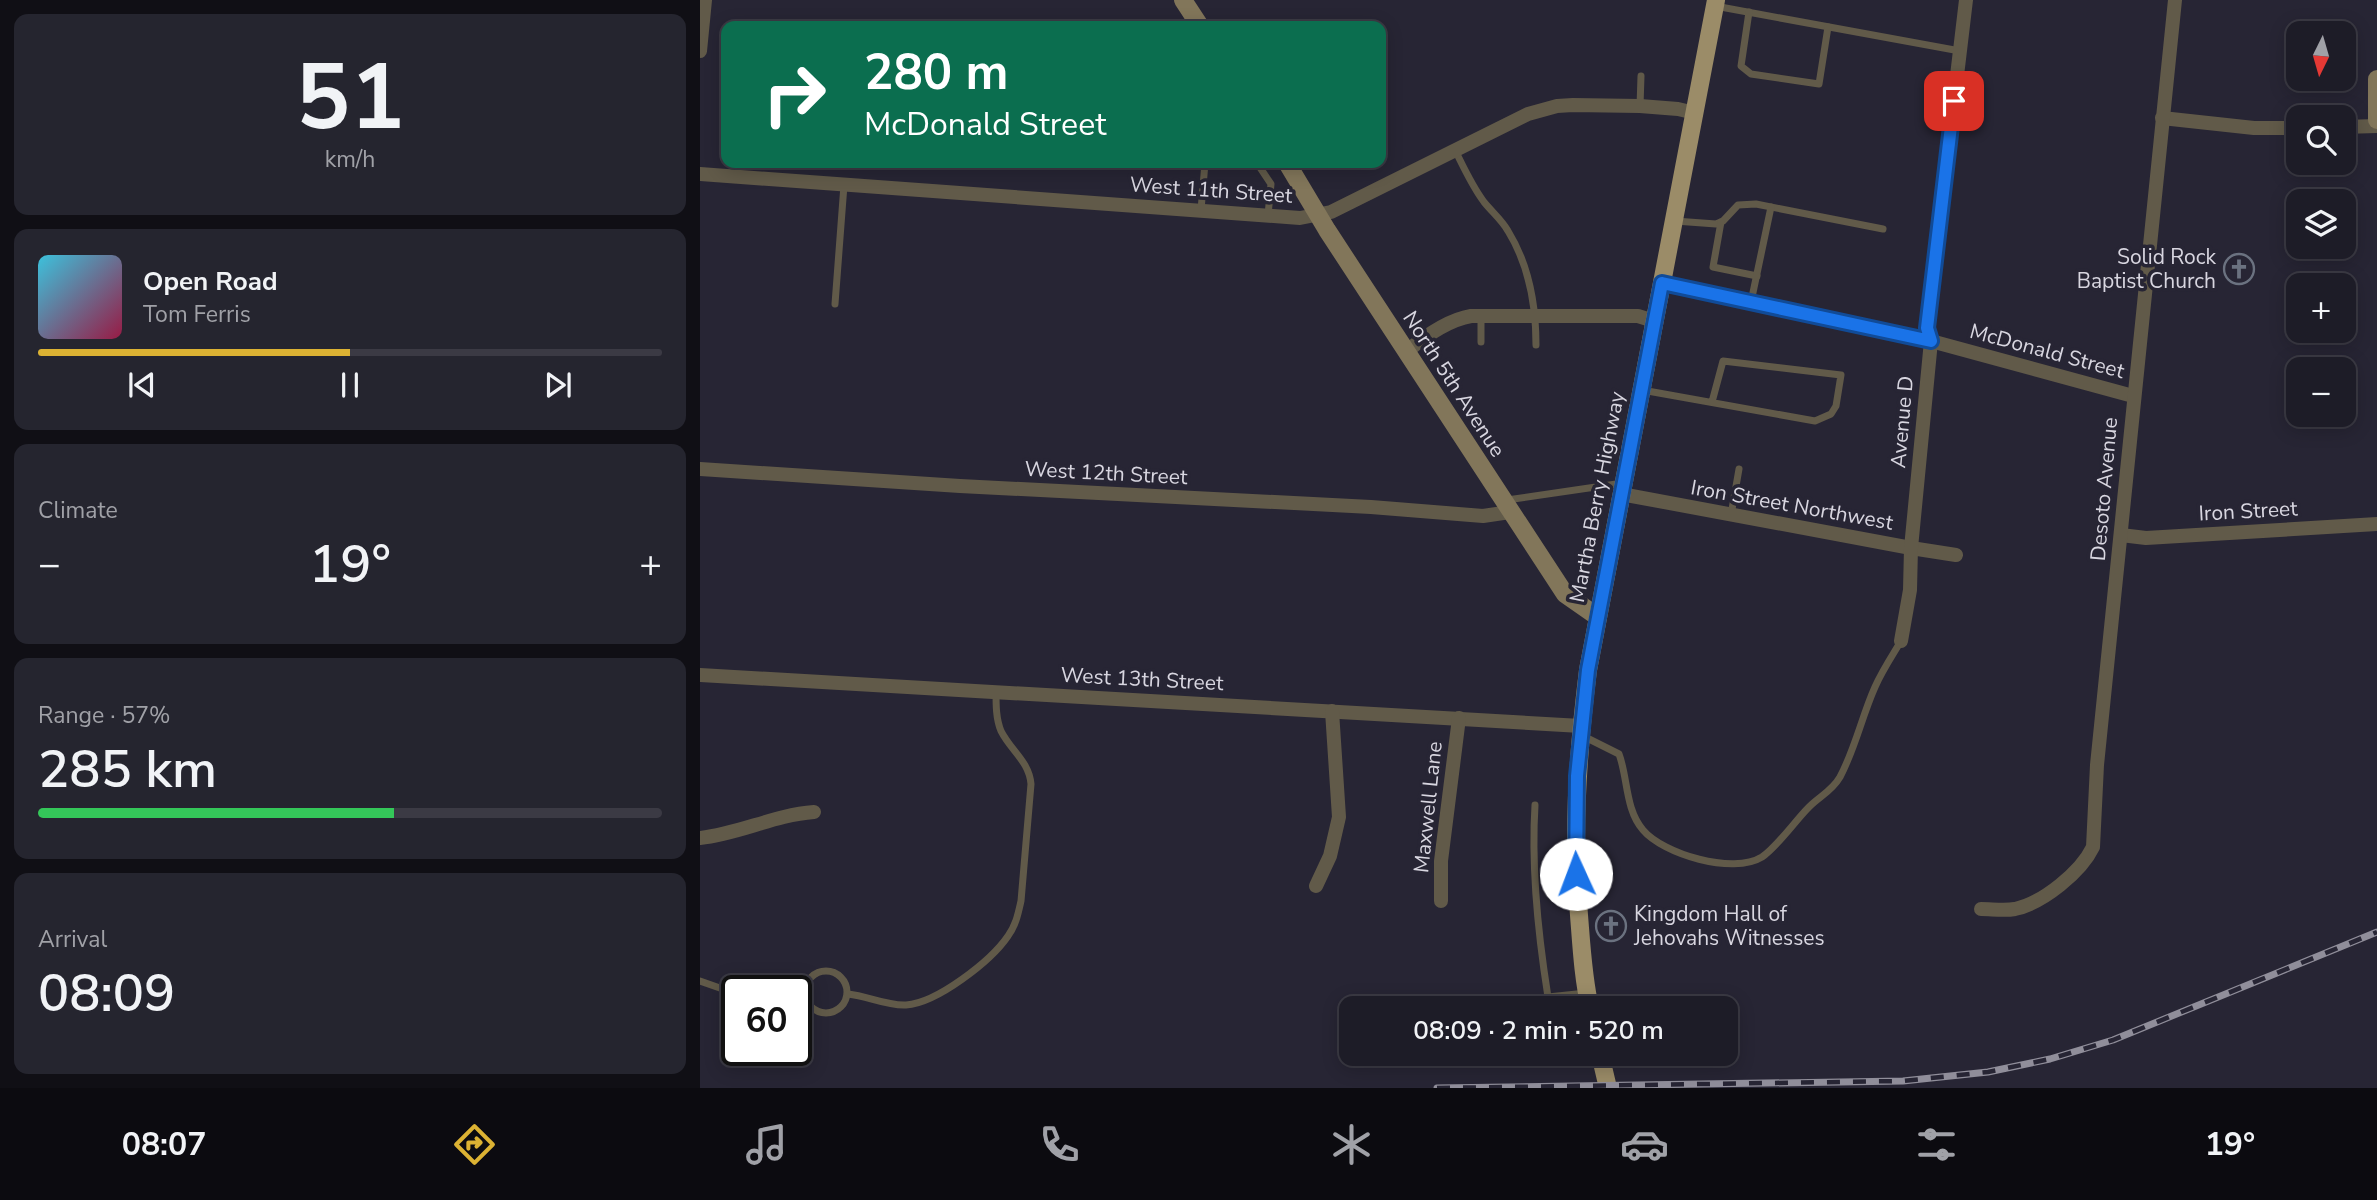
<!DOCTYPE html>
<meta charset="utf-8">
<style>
body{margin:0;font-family:"Nunito Sans",sans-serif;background:#25252f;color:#f1f3f6;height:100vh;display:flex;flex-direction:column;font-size:26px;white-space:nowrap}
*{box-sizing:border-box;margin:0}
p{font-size:23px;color:#a0a1a7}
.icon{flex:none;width:38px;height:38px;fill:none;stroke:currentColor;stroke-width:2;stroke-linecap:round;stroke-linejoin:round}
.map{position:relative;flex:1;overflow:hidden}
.sheet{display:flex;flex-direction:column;gap:14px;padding:14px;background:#100f15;width:700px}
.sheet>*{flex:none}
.top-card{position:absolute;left:21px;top:21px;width:665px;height:147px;border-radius:14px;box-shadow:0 4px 18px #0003,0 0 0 2px #3b3a44;background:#0b6e4f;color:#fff;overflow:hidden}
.needle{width:46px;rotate:185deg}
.buttons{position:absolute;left:1586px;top:21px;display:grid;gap:14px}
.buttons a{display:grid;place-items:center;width:70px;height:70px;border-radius:14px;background:#1d1c27;box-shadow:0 4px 18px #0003,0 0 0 2px #3b3a44;font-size:35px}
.speed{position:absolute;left:21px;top:975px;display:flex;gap:14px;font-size:35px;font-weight:700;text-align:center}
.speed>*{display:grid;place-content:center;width:91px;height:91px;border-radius:50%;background:#1d1c27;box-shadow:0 4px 18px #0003,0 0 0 2px #3b3a44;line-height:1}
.speed .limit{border:4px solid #111;border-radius:10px;background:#fff;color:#111}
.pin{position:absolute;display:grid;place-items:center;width:60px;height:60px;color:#fff;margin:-30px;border-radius:14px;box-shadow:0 4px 10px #0006}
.me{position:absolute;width:77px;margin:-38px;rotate:358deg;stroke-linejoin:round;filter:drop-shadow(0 0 5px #0008)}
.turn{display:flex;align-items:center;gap:24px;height:147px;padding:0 28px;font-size:32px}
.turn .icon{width:91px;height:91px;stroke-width:2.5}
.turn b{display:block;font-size:49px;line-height:60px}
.big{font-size:52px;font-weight:600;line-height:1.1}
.sheet .widget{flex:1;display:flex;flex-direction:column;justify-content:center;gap:10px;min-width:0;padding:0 24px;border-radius:14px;background:#25252f}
.sheet .dial{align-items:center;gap:0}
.dial b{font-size:91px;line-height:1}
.song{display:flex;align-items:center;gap:21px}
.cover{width:84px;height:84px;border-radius:10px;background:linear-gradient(135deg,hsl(190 70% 55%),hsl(340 70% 35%))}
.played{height:7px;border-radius:4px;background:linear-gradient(90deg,#dcb233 50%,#3b3a44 50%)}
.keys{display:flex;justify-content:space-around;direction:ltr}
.heat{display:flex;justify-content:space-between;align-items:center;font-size:38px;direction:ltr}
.charge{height:10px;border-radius:5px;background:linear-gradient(90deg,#34c759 57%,#3b3a44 0)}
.trip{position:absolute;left:639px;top:996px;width:399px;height:70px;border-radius:14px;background:#1d1c27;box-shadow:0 4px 18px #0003,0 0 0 2px #3b3a44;font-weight:600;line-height:70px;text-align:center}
.dock{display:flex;height:112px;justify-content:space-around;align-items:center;background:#0c0b10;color:#a0a1a7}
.dock .icon{width:49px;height:49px}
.dock .selected{color:#dcb233}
.dock b{font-size:32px;color:#f1f3f6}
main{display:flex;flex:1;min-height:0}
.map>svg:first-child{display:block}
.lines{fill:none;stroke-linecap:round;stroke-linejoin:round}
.lane{stroke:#615a49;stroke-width:7}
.street{stroke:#615a49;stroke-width:14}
.secondary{stroke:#82765a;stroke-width:18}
.primary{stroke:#9b8c68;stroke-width:18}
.rail-casing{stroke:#908e9a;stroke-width:7}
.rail{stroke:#272534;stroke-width:4.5;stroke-dasharray:13;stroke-linecap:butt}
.route-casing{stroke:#114b97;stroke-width:18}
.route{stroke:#1a73e8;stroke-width:12}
.labels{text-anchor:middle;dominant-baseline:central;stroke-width:7;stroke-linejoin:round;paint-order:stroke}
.street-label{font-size:21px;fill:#d8d6e0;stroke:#272534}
.poi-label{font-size:21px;fill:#d8d6e0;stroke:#272534;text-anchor:end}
</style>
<main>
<section class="sheet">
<div class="widget dial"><b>51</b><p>km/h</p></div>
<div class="widget">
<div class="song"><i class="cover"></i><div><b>Open Road</b><p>Tom Ferris</p></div></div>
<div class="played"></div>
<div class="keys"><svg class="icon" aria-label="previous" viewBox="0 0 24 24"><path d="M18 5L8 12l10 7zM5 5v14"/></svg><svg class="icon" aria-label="pause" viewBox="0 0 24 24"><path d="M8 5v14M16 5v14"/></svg><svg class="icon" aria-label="next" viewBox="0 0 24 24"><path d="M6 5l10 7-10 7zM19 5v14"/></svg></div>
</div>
<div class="widget"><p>Climate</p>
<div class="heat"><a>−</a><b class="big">19°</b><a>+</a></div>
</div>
<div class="widget"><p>Range · 57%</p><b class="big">285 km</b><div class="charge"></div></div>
<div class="widget"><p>Arrival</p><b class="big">08:09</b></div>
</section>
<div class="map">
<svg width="1677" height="1088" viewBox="0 0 1677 1088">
<rect width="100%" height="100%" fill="#272534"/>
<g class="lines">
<!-- lane -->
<g class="lane">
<polyline points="1015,6 1260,51"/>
<polyline points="1049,12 1041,66 1051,74 1119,84 1128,27"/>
<polyline points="940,106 941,76"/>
<path d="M755 150C764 168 772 186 784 202 792 212 802 220 808 231 829 265 836 305 836 345"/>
<polyline points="557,163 571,184 568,215"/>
<polyline points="501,210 505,163"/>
<polyline points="975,221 1016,224 1023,221 1038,205 1056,204 1183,229"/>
<polyline points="1021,222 1013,267 1057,276"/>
<polyline points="1051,302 1071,207"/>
<polyline points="135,304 144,185"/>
<polyline points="781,342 781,316"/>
<polyline points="942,390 1115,421 1131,414 1136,406 1141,375 1023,361 1012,402"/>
<polyline points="807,500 923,483"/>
<polyline points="1031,515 1039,469"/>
<path d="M881 735 919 754C928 778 925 809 943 830 963 854 1033 875 1062 857 1077 847 1095 821 1109 807 1120 796 1132 791 1140 777 1155 749 1162 716 1175 687 1182 671 1192 656 1201 641"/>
<path d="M835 805C831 869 838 934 848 997"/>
<circle cx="126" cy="992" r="21"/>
<polyline points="0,981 37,994"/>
<polyline points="86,990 105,987"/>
<path d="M148 994C168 996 186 1006 206 1005 237 1003 291 961 308 936 316 925 318 914 321 901L331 784C329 761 311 751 301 731 296 719 296 705 296 692"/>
<polyline points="742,1008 886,993"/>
</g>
<!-- street -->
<g class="street">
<polyline points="0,51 5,0"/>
<polyline points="1462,118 1554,128 1598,128"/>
<polyline points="1643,127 1677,126"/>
<polyline points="0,174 600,218 631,212 828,114 857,106 873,105 940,106 978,109 995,113"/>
<polyline points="963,283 1231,341 1433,396"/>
<path d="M706 352C724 337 747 320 771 316H938L954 321"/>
<polyline points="0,469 260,486 671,507 783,516 810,512"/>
<polyline points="921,494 1211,548 1256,555"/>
<polyline points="1421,535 1446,538 1677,524"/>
<polyline points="1201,641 1210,590 1211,548 1231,341 1227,328 1266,0"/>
<polyline points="0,675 881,726"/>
<path d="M0 838C39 834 74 815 114 812"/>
<polyline points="616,886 630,856 639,817 632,711"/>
<polyline points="741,901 741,861 759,718"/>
<path d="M1281 909C1292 909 1304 911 1315 909 1343 903 1381 872 1393 847L1397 765 1475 0"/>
</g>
<!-- secondary -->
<g class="secondary">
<polyline points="483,0 500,26"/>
<polyline points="1677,79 1677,120"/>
<polyline points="587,163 627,230 865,594 898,617"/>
</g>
<!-- primary -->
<g class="primary">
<path d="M890 1008C884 982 882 955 880 928 872 838 877 759 888 670L1016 0"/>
<polyline points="900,1054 908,1088"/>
</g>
<!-- rail casing -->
<g class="rail-casing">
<polyline id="rail" points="737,1088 1203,1081 1288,1072 1350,1059 1413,1040 1677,932"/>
</g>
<!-- rail -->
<use href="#rail" class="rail"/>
</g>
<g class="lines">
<!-- route casing -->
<g class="route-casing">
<polyline id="route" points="876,874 877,776 888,670 962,283 1231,341 1227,328 1254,101"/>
</g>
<!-- route -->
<use href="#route" class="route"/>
</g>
<!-- icons -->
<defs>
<g id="church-ring" transform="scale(1.575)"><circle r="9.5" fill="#272534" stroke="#6b7280" stroke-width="1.5"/><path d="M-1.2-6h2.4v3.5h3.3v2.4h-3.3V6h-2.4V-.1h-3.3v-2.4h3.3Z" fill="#6b7280"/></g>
</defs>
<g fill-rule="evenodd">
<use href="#church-ring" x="1539" y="269"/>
<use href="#church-ring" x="911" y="926"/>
</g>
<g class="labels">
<!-- street labels -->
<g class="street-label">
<text transform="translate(511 190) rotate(4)">West 11th Street</text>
<text transform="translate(1347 351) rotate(15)">McDonald Street</text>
<text transform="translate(754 384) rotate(57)">North 5th Avenue</text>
<text transform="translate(1202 422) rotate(-85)">Avenue D</text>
<text transform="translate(406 473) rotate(3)">West 12th Street</text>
<text transform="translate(1404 489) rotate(-85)">Desoto Avenue</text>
<text transform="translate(897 497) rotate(-79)">Martha Berry Highway</text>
<text transform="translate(1092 505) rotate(10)">Iron Street Northwest</text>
<text transform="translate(1548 511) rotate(-3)">Iron Street</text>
<text transform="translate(442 679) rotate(3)">West 13th Street</text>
<text transform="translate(728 807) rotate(-84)">Maxwell Lane</text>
</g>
<!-- poi labels -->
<g class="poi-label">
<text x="1516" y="257">Solid Rock<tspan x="1516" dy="24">Baptist Church</tspan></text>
<text x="934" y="914" text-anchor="start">Kingdom Hall of<tspan x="934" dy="24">Jehovahs Witnesses</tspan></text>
</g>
</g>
</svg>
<div class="buttons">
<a><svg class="needle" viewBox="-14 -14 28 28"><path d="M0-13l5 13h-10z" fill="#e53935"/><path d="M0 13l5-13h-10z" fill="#a0a1a7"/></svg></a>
<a><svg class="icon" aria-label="search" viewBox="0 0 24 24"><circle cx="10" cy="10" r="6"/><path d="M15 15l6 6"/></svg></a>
<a><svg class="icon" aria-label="layers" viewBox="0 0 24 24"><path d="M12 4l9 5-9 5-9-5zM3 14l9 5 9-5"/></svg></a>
<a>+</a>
<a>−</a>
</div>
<div class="speed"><div class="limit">60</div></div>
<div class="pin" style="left:1254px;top:101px;background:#d93025"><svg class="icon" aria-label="arrive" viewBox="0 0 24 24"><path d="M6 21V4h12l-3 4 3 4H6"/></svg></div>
<svg class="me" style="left:876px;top:874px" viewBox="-20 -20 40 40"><circle r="19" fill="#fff"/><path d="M0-13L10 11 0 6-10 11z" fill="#1a73e8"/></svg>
<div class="trip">08:09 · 2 min · 520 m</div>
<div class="top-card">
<div class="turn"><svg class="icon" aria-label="right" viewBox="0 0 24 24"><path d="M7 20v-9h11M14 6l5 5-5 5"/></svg><div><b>280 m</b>McDonald Street</div></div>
</div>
</div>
</main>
<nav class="dock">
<b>08:07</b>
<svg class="icon selected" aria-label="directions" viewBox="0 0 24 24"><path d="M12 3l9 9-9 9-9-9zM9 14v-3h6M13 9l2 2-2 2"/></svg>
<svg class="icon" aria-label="music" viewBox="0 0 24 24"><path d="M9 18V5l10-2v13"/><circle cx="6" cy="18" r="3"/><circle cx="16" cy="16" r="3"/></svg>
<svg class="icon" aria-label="phone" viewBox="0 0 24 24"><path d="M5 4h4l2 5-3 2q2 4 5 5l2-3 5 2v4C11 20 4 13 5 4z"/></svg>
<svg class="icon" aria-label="climate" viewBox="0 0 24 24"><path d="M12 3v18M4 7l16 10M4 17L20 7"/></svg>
<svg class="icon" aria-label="car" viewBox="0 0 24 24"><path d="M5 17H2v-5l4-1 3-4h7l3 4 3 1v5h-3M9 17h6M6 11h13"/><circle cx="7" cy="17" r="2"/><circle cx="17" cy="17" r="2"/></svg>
<svg class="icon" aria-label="filters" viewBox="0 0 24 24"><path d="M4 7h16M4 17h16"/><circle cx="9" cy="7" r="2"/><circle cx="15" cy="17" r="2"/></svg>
<b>19°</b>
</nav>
